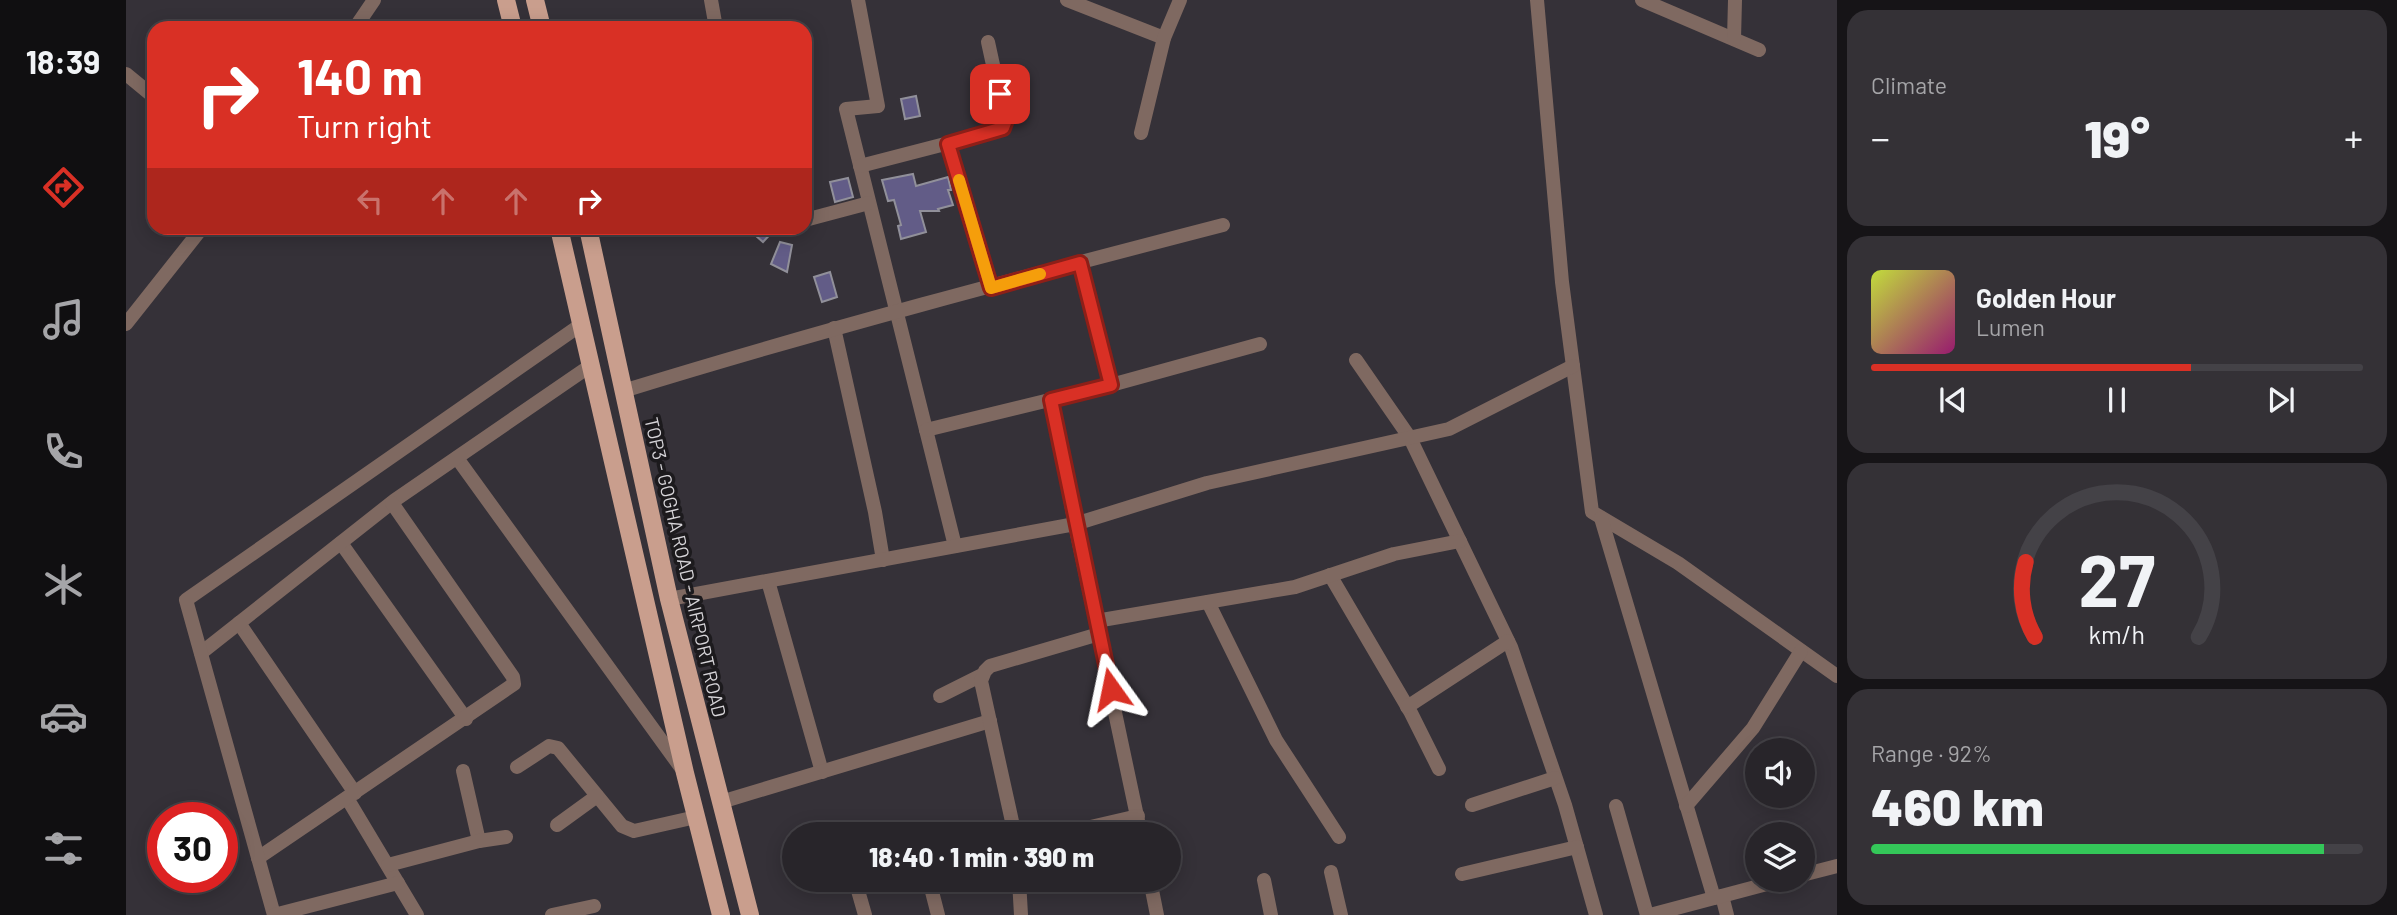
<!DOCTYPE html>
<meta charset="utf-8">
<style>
body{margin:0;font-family:Barlow,sans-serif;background:#343136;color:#f1f3f6;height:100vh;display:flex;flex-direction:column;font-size:26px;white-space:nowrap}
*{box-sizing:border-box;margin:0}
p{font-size:23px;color:#a5a5a8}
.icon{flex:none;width:38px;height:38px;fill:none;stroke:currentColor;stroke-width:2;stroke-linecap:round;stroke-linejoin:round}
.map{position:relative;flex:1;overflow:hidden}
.drawer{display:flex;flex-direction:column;gap:10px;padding:10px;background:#161417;width:560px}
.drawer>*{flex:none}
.banner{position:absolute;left:21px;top:21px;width:665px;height:214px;border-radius:21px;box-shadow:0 4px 18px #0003,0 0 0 2px #444247;background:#d93025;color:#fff;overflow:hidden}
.tools{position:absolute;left:1619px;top:738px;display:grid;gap:14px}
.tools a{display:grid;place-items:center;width:70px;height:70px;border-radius:50%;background:#28252a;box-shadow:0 4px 18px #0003,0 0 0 2px #444247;font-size:35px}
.speed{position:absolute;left:21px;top:802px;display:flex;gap:14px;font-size:35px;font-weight:700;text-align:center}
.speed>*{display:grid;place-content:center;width:91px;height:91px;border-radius:50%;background:#28252a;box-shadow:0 4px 18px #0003,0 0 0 2px #444247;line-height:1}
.speed .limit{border:10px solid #d22;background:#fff;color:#111}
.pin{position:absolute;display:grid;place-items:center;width:60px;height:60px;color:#fff;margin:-30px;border-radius:14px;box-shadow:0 4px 10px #0006}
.me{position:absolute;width:77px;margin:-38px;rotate:348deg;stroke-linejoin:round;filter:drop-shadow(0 0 5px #0008)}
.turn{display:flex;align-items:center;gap:24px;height:147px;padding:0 35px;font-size:32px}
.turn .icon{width:91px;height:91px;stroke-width:2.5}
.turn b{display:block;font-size:49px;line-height:60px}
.lanes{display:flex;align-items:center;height:66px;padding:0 35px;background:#0003;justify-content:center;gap:35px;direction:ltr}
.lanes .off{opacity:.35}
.big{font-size:52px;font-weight:800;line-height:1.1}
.drawer .tile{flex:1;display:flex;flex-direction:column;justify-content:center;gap:10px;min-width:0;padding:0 24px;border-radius:21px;background:#343136}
.drawer .dial{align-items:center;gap:0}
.dial svg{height:182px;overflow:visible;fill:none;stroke:#444247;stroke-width:7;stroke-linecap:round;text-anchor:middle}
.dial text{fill:#f1f3f6;stroke:none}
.song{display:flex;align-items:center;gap:21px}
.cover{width:84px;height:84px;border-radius:10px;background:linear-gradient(135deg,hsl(70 70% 55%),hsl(320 70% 35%))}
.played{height:7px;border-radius:4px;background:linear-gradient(90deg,#d93025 65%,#444247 65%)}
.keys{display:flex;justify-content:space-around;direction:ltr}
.heat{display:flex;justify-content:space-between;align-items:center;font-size:38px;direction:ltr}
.charge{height:10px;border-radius:5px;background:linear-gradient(90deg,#34c759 92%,#444247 0)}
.trip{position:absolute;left:656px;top:822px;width:399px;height:70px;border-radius:35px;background:#28252a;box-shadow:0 4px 18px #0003,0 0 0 2px #444247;font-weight:800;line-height:70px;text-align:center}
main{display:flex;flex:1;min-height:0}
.tabs{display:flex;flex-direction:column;width:126px;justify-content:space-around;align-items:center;background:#100f11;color:#a5a5a8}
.tabs .icon{width:49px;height:49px}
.tabs .on{color:#d93025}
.tabs b{font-size:32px;color:#f1f3f6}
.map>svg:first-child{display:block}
.building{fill:#625c87;stroke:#91909a;stroke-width:2}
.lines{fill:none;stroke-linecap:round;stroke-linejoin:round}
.minor{stroke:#7f6961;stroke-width:14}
.tertiary{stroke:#7f6961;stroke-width:14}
.primary{stroke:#c99e8d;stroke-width:18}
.route-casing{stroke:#8d1f18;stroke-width:18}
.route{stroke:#d93025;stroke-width:12}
.slow{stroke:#f59e0b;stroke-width:12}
.labels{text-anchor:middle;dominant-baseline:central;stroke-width:7;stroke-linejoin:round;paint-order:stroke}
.street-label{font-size:19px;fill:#d7d5d9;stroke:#1c1a1d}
</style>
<main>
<nav class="tabs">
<b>18:39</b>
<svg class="icon on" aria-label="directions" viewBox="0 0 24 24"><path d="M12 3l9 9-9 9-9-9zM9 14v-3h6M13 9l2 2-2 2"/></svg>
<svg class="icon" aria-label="music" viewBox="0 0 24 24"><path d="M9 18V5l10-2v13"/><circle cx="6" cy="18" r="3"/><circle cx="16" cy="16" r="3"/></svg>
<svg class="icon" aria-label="phone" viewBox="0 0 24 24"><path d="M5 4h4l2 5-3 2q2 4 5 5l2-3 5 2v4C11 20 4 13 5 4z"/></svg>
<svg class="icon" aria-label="climate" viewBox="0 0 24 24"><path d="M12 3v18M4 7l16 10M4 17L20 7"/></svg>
<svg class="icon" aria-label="car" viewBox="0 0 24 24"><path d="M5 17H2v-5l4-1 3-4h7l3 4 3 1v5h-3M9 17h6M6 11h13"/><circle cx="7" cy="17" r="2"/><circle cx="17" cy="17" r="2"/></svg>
<svg class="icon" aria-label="filters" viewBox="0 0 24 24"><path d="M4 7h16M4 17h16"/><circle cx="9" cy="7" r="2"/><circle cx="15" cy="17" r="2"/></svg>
</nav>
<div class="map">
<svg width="1711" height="915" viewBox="0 0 1711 915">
<rect width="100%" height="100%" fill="#353138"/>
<!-- building -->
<g class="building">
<polygon points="790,96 794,116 779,119 775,99"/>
<polygon points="787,174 790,186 822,177 825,190 822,190 827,205 812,209 813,211 794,211 800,232 775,239 772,226 775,225 768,200 762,201 756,180"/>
<polygon points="722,178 727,197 709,202 704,182"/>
<polygon points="621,228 650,228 637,242"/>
<polygon points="654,242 666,245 661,272 645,264"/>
<polygon points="704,272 711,297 696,302 688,277"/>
</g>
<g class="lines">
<!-- minor -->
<g class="minor">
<polyline points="585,0 590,28"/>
<polyline points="732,0 752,106 720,109 829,546"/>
<polyline points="941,0 1038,38"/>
<polyline points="1411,0 1436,282 1466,512 1552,563 1711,676"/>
<polyline points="1516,0 1633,50"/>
<polyline points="229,28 248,0"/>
<polyline points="1608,39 1609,0"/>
<polyline points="0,74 28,97"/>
<polyline points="1015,133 1038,38 1054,0"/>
<polyline points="822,143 865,288"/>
<polyline points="734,166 877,129 879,120 862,42"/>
<polyline points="679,220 743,203"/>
<polyline points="954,263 985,385"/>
<polyline points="0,324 76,228"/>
<polyline points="708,328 749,512 757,560"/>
<polyline points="1230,360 1284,438 1385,647 1439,805 1470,915"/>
<path d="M497 391C695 330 896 277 1097 225"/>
<polyline points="925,400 949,524 1081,483 1323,429 1447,366"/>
<polyline points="800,430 985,385 1134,344"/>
<polyline points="331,458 556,769"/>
<polyline points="1475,518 1588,898"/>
<polyline points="215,543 340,719"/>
<polyline points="1204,575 1285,713 1313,769"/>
<polyline points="642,581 696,772"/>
<polyline points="543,599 949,524 1015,835"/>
<polyline points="1082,602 1150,740 1213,837"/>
<polyline points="970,621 1169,587 1268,554 1334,541"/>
<polyline points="113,623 229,793"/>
<polyline points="75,653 269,500 464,366"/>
<polyline points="814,696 856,675"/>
<polyline points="1281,707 1382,641"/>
<polyline points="391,767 423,746 432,748 496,826 508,831 570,817"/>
<polyline points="337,771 353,841"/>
<polyline points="221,798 291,915"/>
<polyline points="595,802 864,721"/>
<polyline points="1346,805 1429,778"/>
<polyline points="1490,806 1521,915"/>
<polyline points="1560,806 1627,728 1675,651"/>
<polyline points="431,825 471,796"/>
<polyline points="792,834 792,835"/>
<polyline points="889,835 855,681 859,671 864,666 973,634"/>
<polyline points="930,835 1012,816"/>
<polyline points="132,858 388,684 387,677 266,503"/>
<polyline points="262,865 353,841 380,837"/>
<polyline points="1205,872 1215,915"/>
<polyline points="1336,874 1451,847"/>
<polyline points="729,880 739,915"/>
<polyline points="803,880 812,915"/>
<polyline points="893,880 895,915"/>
<polyline points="1024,880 1031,915"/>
<polyline points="1138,880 1145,915"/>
<polyline points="1596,896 1601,915"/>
<polyline points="148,915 60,600 456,324"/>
<polyline points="148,915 272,883"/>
<polyline points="426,915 468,906"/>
</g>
<!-- tertiary -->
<g class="tertiary">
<polyline points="1676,875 1711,866"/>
<polyline points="1524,915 1656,880"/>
</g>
<!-- primary -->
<g class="primary">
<polyline points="380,0 387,28"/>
<polyline points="409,0 416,28"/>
<polyline points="433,228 559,773 595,915"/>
<polyline points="462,228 543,599 624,915"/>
</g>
</g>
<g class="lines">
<!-- route casing -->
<g class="route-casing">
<polyline id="route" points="874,94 880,120 877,128 822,144 865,288 954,263 985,385 925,400 985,689"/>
</g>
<!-- route -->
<use href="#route" class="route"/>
<!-- slow -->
<polyline class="slow" points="833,180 865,288 914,274"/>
</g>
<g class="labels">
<!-- street labels -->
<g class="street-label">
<text transform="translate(560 567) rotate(77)">TOP3 - GOGHA ROAD - AIRPORT ROAD</text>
</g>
</g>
</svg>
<div class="tools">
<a><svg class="icon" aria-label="sound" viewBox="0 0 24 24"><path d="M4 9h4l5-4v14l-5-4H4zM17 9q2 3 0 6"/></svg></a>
<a><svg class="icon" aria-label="layers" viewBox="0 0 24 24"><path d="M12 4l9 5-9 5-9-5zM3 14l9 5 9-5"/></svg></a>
</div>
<div class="speed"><div class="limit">30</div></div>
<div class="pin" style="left:874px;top:94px;background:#d93025"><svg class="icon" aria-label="arrive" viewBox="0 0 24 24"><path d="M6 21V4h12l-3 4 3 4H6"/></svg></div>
<svg class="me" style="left:985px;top:689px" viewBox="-20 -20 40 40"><path d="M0-17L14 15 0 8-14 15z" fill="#d93025" stroke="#fff" stroke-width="4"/></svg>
<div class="trip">18:40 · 1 min · 390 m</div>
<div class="banner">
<div class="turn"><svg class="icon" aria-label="right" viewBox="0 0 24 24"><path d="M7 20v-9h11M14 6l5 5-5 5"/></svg><div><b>140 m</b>Turn right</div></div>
<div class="lanes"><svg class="icon off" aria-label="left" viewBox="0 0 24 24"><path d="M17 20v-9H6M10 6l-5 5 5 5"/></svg><svg class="icon off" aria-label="ahead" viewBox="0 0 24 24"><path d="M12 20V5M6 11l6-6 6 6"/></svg><svg class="icon off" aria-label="ahead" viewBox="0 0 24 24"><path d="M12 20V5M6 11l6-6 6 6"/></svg><svg class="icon" aria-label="right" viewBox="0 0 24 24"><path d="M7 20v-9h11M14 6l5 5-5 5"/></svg></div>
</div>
</div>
<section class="drawer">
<div class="tile"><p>Climate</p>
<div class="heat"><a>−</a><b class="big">19°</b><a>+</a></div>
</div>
<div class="tile">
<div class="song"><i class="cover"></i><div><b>Golden Hour</b><p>Lumen</p></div></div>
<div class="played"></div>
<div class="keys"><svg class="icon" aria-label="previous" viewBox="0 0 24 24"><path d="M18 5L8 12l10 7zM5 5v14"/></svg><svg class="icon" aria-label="pause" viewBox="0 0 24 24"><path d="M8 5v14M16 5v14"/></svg><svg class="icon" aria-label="next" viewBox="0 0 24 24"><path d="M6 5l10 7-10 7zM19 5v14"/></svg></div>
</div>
<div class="tile dial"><svg viewBox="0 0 100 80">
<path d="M14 69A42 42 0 1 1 86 69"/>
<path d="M14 69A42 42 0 0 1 10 36" stroke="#d93025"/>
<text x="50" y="56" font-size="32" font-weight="700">27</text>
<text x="50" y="72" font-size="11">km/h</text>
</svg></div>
<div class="tile"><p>Range · 92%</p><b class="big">460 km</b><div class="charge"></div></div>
</section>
</main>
